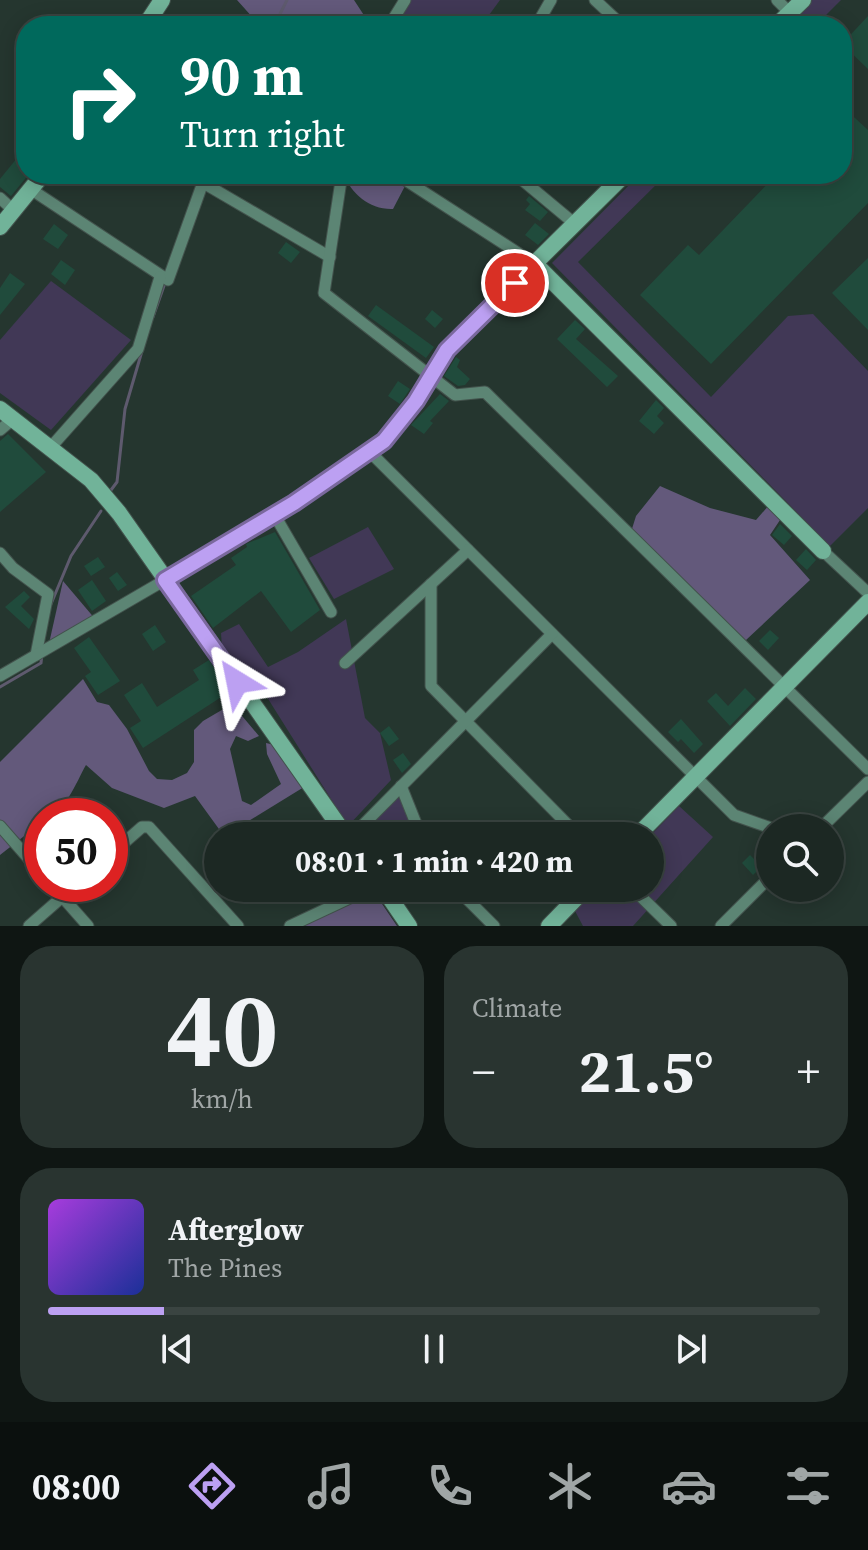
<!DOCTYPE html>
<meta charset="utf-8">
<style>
body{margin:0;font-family:"Source Serif 4",serif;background:#293430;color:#f1f3f6;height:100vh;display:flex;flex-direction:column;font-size:30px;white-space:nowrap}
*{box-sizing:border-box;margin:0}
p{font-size:26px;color:#a0a6a6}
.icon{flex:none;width:44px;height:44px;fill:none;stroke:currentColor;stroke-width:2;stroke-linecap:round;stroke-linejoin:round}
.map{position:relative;height:926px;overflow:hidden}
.panel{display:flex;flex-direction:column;gap:20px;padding:20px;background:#0f1613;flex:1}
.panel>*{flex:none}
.banner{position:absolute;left:16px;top:16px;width:836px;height:168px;border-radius:32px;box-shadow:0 4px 20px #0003,0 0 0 2px #3a4441;background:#00695c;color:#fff;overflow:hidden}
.tools{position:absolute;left:756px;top:814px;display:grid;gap:16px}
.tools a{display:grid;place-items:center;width:88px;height:88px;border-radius:50%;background:#1c2823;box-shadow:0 4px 20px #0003,0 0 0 2px #3a4441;font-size:40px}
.speed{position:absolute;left:24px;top:798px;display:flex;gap:16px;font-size:40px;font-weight:700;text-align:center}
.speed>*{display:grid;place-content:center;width:104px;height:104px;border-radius:50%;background:#1c2823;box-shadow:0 4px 20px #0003,0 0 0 2px #3a4441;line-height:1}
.speed .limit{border:12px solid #d22;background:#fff;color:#111}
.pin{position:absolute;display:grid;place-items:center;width:68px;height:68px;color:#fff;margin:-34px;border:4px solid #fff;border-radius:50%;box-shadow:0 2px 8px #0007}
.me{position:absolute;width:88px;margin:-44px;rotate:325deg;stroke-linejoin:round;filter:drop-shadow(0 0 6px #0008)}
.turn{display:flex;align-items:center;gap:28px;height:168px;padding:0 32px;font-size:36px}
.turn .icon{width:104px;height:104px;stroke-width:2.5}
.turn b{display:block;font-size:56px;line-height:68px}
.big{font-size:60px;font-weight:700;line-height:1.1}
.panel .tile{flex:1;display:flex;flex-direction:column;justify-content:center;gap:12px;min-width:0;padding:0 28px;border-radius:32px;background:#293430}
.panel .dial{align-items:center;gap:0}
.dial b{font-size:104px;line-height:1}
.song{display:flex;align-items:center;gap:24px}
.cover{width:96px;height:96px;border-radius:12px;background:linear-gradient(135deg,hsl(280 70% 55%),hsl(230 70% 35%))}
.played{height:8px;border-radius:4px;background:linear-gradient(90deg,#bca0f2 15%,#3a4441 15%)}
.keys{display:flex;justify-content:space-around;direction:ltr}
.heat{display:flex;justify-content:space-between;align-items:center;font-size:44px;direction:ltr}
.panel .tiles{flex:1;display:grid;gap:20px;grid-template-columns:1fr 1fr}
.tile:last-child{grid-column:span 2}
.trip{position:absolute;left:204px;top:822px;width:460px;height:80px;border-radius:40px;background:#1c2823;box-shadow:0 4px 20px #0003,0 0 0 2px #3a4441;font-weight:700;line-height:80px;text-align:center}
.menu{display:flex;height:128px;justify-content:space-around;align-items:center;background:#0b100e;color:#a0a6a6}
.menu .icon{width:56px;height:56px}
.menu .on{color:#bca0f2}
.menu b{font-size:36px;color:#f1f3f6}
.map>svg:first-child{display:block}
.green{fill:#413856}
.forest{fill:#63597b}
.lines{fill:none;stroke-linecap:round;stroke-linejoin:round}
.stream{stroke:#5e5a6e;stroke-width:3}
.building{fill:#204b3c}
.street-casing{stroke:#43534d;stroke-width:13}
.secondary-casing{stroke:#43534d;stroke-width:18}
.street{stroke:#5c8574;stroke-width:11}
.secondary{stroke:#71b399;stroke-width:16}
.route-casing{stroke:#7a689d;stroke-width:20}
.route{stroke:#bca0f2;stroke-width:14}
</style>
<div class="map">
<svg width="868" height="926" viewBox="0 0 868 926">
<rect width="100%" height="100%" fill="#25362f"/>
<!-- green -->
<g class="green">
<polygon points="405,0 500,0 481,26 389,26"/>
<polygon points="811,0 841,0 815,26 786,26"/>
<polygon points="640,174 667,174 578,262 711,397 788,316 813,314 868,371 868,508 830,546 552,263"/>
<polygon points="51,281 131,340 51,430 0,393 0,340"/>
<polygon points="368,527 394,569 334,599 309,558"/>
<polygon points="346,619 365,718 380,733 391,780 348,826 265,694 274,693 255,687 222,648 221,633 239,624 268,667 298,652"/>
<polygon points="396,791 418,836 355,836"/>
<polygon points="679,806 713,837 633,926 583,926 575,911 598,888 650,888 650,836"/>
</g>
<!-- forest -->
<g class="forest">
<polygon points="237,0 354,0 371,26 317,26 314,20 254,19"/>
<path d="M344 174H387L405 186 393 209C370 210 351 194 344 174Z"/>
<polygon points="660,486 710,508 756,520 770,504 782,517 770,535 810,580 746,640 737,641 631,532 636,516"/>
<polygon points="63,581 96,620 48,648"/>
<path d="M83 679 97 702 109 705 127 729 149 771 157 779 172 780 187 773 194 762V730L203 721 232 704 259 736 248 741 236 736 230 749 242 801 251 805 281 784 267 754 266 743 275 745 304 787 242 825 248 836H224L195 796 164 808 112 788 86 765C76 782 65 816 42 816V822L0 855V762Z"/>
<polygon points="374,892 397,926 294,926"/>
</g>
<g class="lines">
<!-- stream -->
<g class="stream">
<polyline points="274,26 287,0"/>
<polyline points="153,317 165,283"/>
<polyline points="111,490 117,482 125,409 142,351"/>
<polyline points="51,604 71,556 101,511"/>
<polyline points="0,687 41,663 42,654"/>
</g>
</g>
<!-- building -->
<g class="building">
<polygon points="868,16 868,69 842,44"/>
<polygon points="842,106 868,130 868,203 711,364 640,295 688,245 699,255 777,174 842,174"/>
<polygon points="26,147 26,174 29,174 11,196 0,187 0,179"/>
<polygon points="529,196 548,212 540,221 525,210 530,204 526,200"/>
<polygon points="535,223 549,234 538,245 525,235"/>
<polygon points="54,224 68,235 58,249 43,239"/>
<polygon points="286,242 300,252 291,263 278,253"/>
<polygon points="868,258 868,330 832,293"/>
<polygon points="61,260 75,270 65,285 51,274"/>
<polygon points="10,273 25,284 0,315 0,288"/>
<polygon points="376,305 434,347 426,358 368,316"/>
<polygon points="432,310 443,319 435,328 425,319"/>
<polygon points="575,320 585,329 576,339 618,376 607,387 557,339"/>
<polygon points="456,357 460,360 457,367 470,379 465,385 458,386 444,376"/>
<polygon points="398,381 410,389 400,404 388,396"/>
<polygon points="440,394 449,401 430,421 433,423 424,434 411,425"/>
<polygon points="656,400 664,408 657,416 664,423 654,434 639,421"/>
<polygon points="8,434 46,472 0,512 0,441"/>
<polygon points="780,524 792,536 784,545 772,535"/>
<polygon points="275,532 320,610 291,632 261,591 213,628 191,596 236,565 231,558 247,547 246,544"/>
<polygon points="806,549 816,560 807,570 796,560"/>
<polygon points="98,557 105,567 91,576 84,566"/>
<polygon points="117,572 127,585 118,591 109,578"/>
<polygon points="92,580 106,601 92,611 78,590"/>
<polygon points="24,591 30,597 21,606 34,619 29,629 5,607"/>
<polygon points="155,625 166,642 153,651 142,634"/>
<polygon points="770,630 779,638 768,650 759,641"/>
<polygon points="89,637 120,681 98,695 85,676 91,672 74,648"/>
<polygon points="209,660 229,692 143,748 130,728 141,721 124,695 142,683 157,707 199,680 193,670"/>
<polygon points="745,688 756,699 730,726 707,701 716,693 728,706"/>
<polygon points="681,719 703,744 694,753 681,739 678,742 668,732"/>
<polygon points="389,726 399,739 389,746 380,733"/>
<polygon points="403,753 411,764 402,773 393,760"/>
<polygon points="770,847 770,858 753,875 742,863 750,855 756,861"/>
</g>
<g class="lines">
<!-- street casing -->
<g class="street-casing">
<g id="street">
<polyline points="595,0 623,26"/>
<polyline points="777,0 790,13"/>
<polyline points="153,15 170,26"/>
<polyline points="389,26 405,0"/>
<polyline points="536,26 551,0"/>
<polyline points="188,174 330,257"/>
<polyline points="342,174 324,293 455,395 485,392 868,769"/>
<polyline points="396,174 535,264"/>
<polyline points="515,174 575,224"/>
<polyline points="32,190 168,280 206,174"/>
<polyline points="0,198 14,211"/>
<polyline points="0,430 13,419"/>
<polyline points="51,447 138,349 160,277"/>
<polyline points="370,452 734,815 771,828"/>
<polyline points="274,514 331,612"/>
<polyline points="823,551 868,593"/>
<polyline points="0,553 13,568 48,594 36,655"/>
<polyline points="431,584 431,686 579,836"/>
<polyline points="345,663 468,550"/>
<polyline points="0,676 165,580"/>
<polyline points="401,786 421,836"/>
<polyline points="0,826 42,874"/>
<polyline points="821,828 868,782"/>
<polyline points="352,836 552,634"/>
<polyline points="110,855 142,827 149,827 238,926"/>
<polyline points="51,884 88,926"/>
<polyline points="456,888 494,926"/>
<polyline points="632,888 671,926"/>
<polyline points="29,926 77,884"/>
<polyline points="290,926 371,888"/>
<polyline points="721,926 770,877"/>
</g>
</g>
<!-- secondary casing -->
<g class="secondary-casing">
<g id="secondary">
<polyline points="145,26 162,0"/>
<polyline points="776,26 803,0"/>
<polyline points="0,227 43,174"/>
<polyline points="535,264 823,551"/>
<polyline points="0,409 91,480 119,513 346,836"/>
<polyline points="165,580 294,503 384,441 416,401 447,350 625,174"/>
<polyline points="637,836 868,602"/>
<polyline points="383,888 409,926"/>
<polyline points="549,926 586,888"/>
</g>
</g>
<!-- street -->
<use href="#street" class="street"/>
<!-- secondary -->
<use href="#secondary" class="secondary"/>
</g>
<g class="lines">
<!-- route casing -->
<g class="route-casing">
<polyline id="route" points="237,682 165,580 294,503 384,441 416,401 447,350 515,283"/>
</g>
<!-- route -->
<use href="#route" class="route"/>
</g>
</svg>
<div class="tools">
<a><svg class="icon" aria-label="search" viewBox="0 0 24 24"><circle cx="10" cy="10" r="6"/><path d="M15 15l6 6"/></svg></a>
</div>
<div class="speed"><div class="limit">50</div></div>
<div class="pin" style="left:515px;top:283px;background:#d93025"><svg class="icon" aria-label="arrive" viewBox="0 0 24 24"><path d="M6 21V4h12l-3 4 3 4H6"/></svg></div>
<svg class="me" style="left:237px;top:682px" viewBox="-20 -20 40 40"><path d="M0-17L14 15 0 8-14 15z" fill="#bca0f2" stroke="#fff" stroke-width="4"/></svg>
<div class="trip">08:01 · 1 min · 420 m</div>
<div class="banner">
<div class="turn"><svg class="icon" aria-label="right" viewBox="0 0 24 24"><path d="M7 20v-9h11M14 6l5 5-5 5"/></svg><div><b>90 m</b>Turn right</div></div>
</div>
</div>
<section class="panel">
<div class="tiles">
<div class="tile dial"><b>40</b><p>km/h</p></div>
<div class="tile"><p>Climate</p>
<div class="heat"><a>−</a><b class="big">21.5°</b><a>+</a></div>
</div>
<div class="tile">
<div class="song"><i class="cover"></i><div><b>Afterglow</b><p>The Pines</p></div></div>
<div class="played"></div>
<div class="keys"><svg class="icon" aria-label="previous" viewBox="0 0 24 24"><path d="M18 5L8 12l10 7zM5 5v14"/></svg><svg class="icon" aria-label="pause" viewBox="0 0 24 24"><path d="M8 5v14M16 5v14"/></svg><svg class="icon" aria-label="next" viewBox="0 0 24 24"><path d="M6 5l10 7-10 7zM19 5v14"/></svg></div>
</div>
</div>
</section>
<nav class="menu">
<b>08:00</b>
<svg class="icon on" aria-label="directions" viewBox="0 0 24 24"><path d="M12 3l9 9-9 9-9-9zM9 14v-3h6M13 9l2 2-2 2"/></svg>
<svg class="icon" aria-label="music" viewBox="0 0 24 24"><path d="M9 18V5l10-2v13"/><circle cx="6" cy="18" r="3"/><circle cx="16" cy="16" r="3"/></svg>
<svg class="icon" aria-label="phone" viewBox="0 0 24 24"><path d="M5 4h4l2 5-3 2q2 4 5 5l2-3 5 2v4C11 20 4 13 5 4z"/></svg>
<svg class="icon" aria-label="climate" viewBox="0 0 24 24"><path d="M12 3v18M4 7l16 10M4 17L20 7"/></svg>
<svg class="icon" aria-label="car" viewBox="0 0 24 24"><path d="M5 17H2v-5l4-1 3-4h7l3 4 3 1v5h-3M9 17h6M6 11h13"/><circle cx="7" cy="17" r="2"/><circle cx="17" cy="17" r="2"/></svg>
<svg class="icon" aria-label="filters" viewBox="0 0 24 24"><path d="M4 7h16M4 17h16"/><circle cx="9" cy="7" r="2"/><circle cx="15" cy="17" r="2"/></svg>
</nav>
